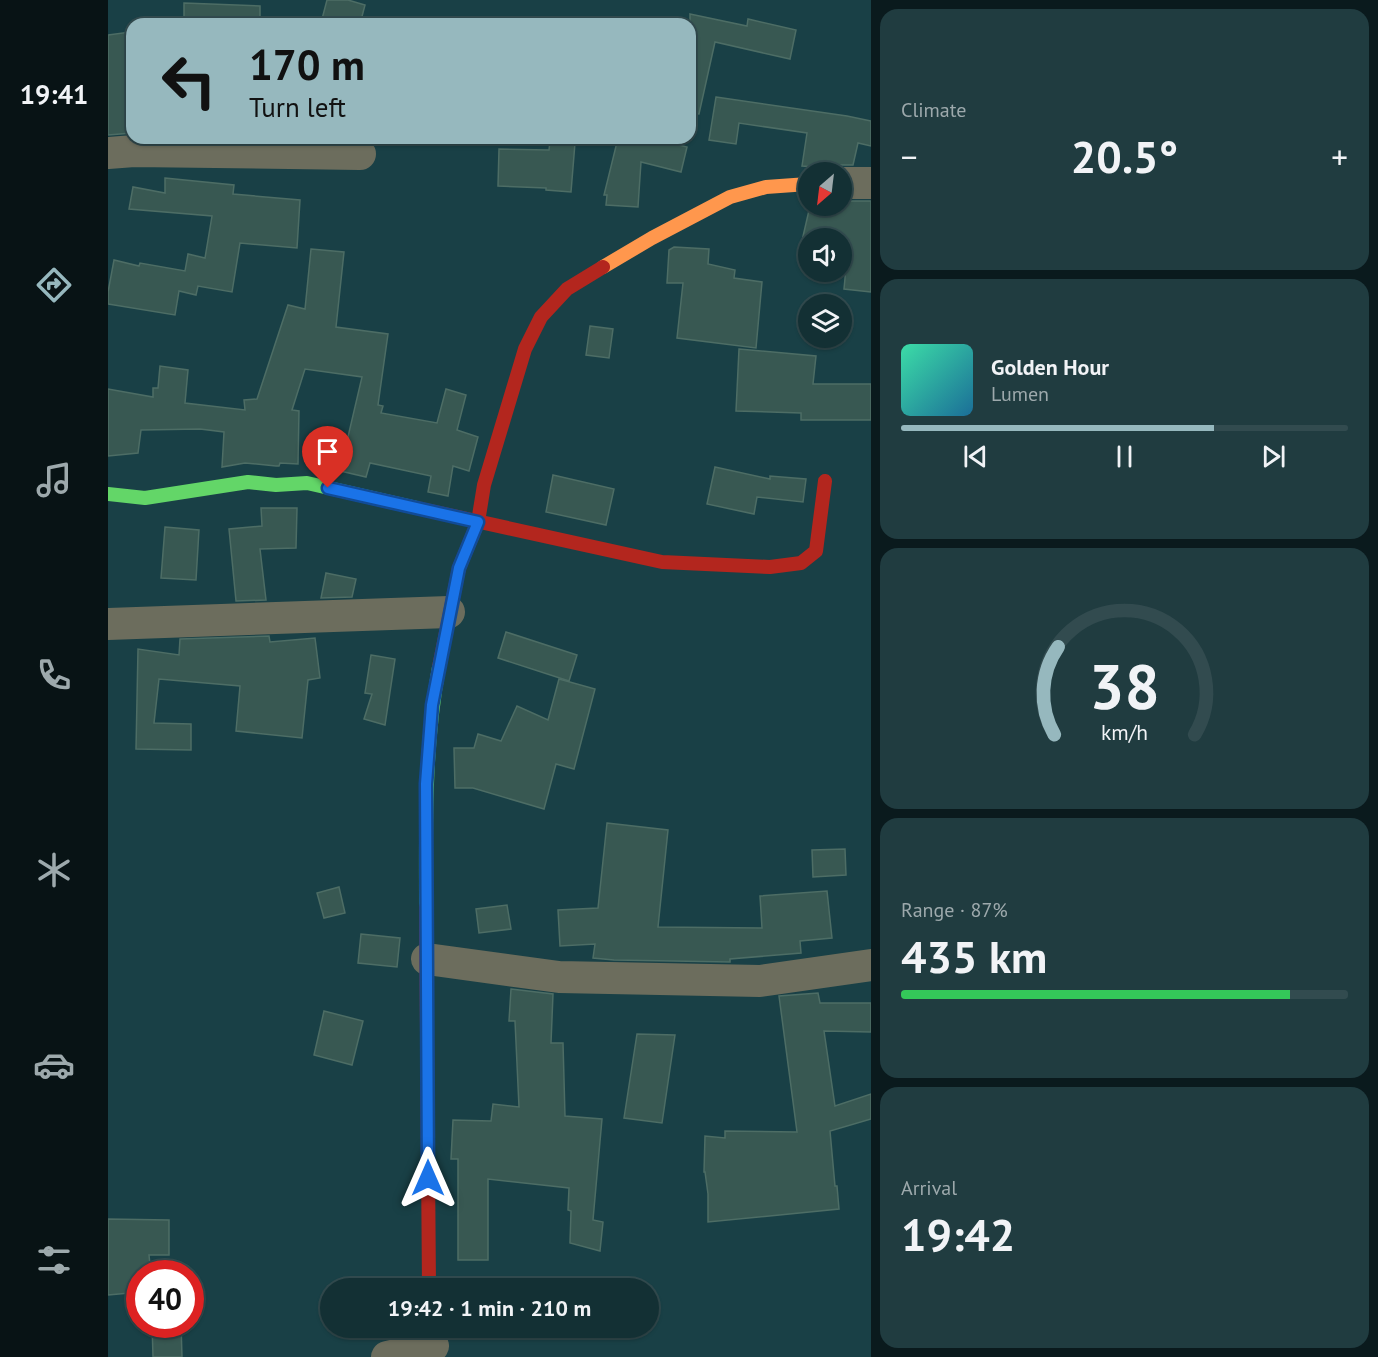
<!DOCTYPE html>
<meta charset="utf-8">
<style>
body{margin:0;font-family:"PT Sans",sans-serif;background:#203c40;color:#f1f3f6;height:100vh;display:flex;flex-direction:column;font-size:22px;white-space:nowrap}
*{box-sizing:border-box;margin:0}
p{font-size:20px;color:#9da9ac}
.icon{flex:none;width:33px;height:33px;fill:none;stroke:currentColor;stroke-width:2;stroke-linecap:round;stroke-linejoin:round}
.map{position:relative;flex:1;overflow:hidden}
.side{display:flex;flex-direction:column;gap:9px;padding:9px;background:#0a1a1d;width:507px}
.side>*{flex:none}
.top-card{position:absolute;left:18px;top:18px;width:570px;height:126px;border-radius:18px;box-shadow:0 2px 4px #0004,0 0 0 2px #324b4f;background:#96b8be;color:#111;overflow:hidden}
.needle{width:39px;rotate:208deg}
.controls{position:absolute;left:690px;top:162px;display:grid;gap:12px}
.controls a{display:grid;place-items:center;width:54px;height:54px;border-radius:50%;background:#133034;box-shadow:0 2px 4px #0004,0 0 0 2px #324b4f;font-size:30px}
.speed{position:absolute;left:18px;top:1260px;display:flex;gap:12px;font-size:30px;font-weight:700;text-align:center}
.speed>*{display:grid;place-content:center;width:78px;height:78px;border-radius:50%;background:#133034;box-shadow:0 2px 4px #0004,0 0 0 2px #324b4f;line-height:1}
.speed .limit{border:9px solid #d22;background:#fff;color:#111}
.pin{position:absolute;display:grid;place-items:center;width:51px;height:51px;color:#fff;margin:-62px -26px;border-radius:50% 50% 50% 0;rotate:-45deg;box-shadow:0 0 6px #0007}
.pin .icon{rotate:45deg}
.me{position:absolute;width:66px;margin:-33px;rotate:0deg;stroke-linejoin:round;filter:drop-shadow(0 0 4px #0008)}
.turn{display:flex;align-items:center;gap:21px;height:126px;padding:0 24px;font-size:27px}
.turn .icon{width:78px;height:78px;stroke-width:2.5}
.turn b{display:block;font-size:42px;line-height:51px}
.big{font-size:45px;font-weight:800;line-height:1.1}
.side .card{flex:1;display:flex;flex-direction:column;justify-content:center;gap:9px;min-width:0;padding:0 21px;border-radius:18px;background:#203c40}
.side .dial{align-items:center;gap:0}
.dial svg{height:156px;overflow:visible;fill:none;stroke:#324b4f;stroke-width:7;stroke-linecap:round;text-anchor:middle}
.dial text{fill:#f1f3f6;stroke:none}
.song{display:flex;align-items:center;gap:18px}
.cover{width:72px;height:72px;border-radius:9px;background:linear-gradient(135deg,hsl(160 70% 55%),hsl(200 70% 35%))}
.played{height:6px;border-radius:3px;background:linear-gradient(90deg,#96b8be 70%,#324b4f 70%)}
.keys{display:flex;justify-content:space-around;direction:ltr}
.heat{display:flex;justify-content:space-between;align-items:center;font-size:33px;direction:ltr}
.charge{height:9px;border-radius:4px;background:linear-gradient(90deg,#34c759 87%,#324b4f 0)}
.trip{position:absolute;left:212px;top:1278px;width:339px;height:60px;border-radius:30px;background:#133034;box-shadow:0 2px 4px #0004,0 0 0 2px #324b4f;font-weight:800;line-height:60px;text-align:center}
main{display:flex;flex:1;min-height:0}
.tabs{display:flex;flex-direction:column;width:108px;justify-content:space-around;align-items:center;background:#081315;color:#9da9ac}
.tabs .icon{width:42px;height:42px}
.tabs .active{color:#96b8be}
.tabs b{font-size:27px;color:#f1f3f6}
.map>svg:first-child{display:block}
.building{fill:#385852;stroke:#4d6d65;stroke-width:1.5}
.lines{fill:none;stroke-linecap:round;stroke-linejoin:round}
.street{stroke:#6c6d5d;stroke-width:32}
.fast{stroke:#63d668;stroke-width:14}
.slow{stroke:#ff974d;stroke-width:14}
.jam{stroke:#b3261e;stroke-width:14}
.route-casing{stroke:#114b97;stroke-width:15}
.route{stroke:#1a73e8;stroke-width:10}
</style>
<main>
<nav class="tabs">
<b>19:41</b>
<svg class="icon active" aria-label="directions" viewBox="0 0 24 24"><path d="M12 3l9 9-9 9-9-9zM9 14v-3h6M13 9l2 2-2 2"/></svg>
<svg class="icon" aria-label="music" viewBox="0 0 24 24"><path d="M9 18V5l10-2v13"/><circle cx="6" cy="18" r="3"/><circle cx="16" cy="16" r="3"/></svg>
<svg class="icon" aria-label="phone" viewBox="0 0 24 24"><path d="M5 4h4l2 5-3 2q2 4 5 5l2-3 5 2v4C11 20 4 13 5 4z"/></svg>
<svg class="icon" aria-label="climate" viewBox="0 0 24 24"><path d="M12 3v18M4 7l16 10M4 17L20 7"/></svg>
<svg class="icon" aria-label="car" viewBox="0 0 24 24"><path d="M5 17H2v-5l4-1 3-4h7l3 4 3 1v5h-3M9 17h6M6 11h13"/><circle cx="7" cy="17" r="2"/><circle cx="17" cy="17" r="2"/></svg>
<svg class="icon" aria-label="filters" viewBox="0 0 24 24"><path d="M4 7h16M4 17h16"/><circle cx="9" cy="7" r="2"/><circle cx="15" cy="17" r="2"/></svg>
</nav>
<div class="map">
<svg width="763" height="1357" viewBox="0 0 763 1357">
<rect width="100%" height="100%" fill="#194046"/>
<!-- building -->
<g class="building">
<polygon points="219,0 240,0 257,5 252,24 232,24 214,19"/>
<polygon points="76,3 152,6 152,24 76,24"/>
<polygon points="582,14 639,26 640,19 688,30 682,59 607,42 591,114 582,113"/>
<polygon points="22,32 24,49 24,133 0,135 0,35"/>
<polygon points="608,97 739,116 763,121 763,146 750,143 745,165 733,165 726,167 720,172 714,172 708,167 694,166 699,133 631,123 628,144 601,140"/>
<polygon points="510,138 543,138 579,147 573,172 533,162 530,207 498,205 499,195 496,195"/>
<polygon points="442,141 467,143 463,192 438,190 438,188 390,186 391,149 441,150"/>
<polygon points="57,178 126,185 125,194 192,200 189,248 132,243 124,292 90,286 88,295 71,291 67,315 0,304 0,292 6,260 31,266 32,263 77,271 80,254 97,258 104,216 21,209 25,187 57,193"/>
<polygon points="734,201 763,201 763,292 736,289 739,257 734,256 734,238 700,238 700,247 693,245 702,206 734,206"/>
<polygon points="566,247 601,249 600,264 627,270 626,278 654,282 648,348 569,338 575,283 559,283 561,250"/>
<polygon points="203,249 236,252 228,327 280,334 270,405 275,406 273,413 329,423 338,389 358,395 349,430 370,437 361,471 345,466 340,496 320,492 323,476 262,463 258,477 232,471 254,377 197,369 184,410 191,411 190,464 172,463 171,466 168,466 137,463 114,467 116,432 92,429 33,430 30,453 0,456 0,389 45,397 45,388 50,388 52,366 80,370 77,403 137,410 136,400 149,399 180,305 197,309"/>
<polygon points="482,326 505,329 501,358 478,355"/>
<polygon points="631,349 708,356 705,384 763,384 763,420 693,420 693,413 628,411"/>
<polygon points="607,467 662,479 662,476 698,479 695,502 649,497 646,514 599,504"/>
<polygon points="445,475 506,489 498,525 438,512"/>
<polygon points="153,508 189,508 188,548 152,549 158,600 128,601 121,529 154,526"/>
<polygon points="57,527 91,530 88,580 53,578"/>
<polygon points="218,573 248,579 244,597 213,598"/>
<polygon points="398,632 469,655 461,681 390,658"/>
<polygon points="161,636 162,642 207,638 212,678 200,680 194,738 128,731 132,686 51,679 46,723 83,724 83,750 28,749 30,649 71,655 72,639"/>
<polygon points="263,655 287,659 277,725 256,719 264,694 257,693"/>
<polygon points="451,679 487,689 466,769 448,764 436,809 365,788 347,788 346,748 366,748 370,734 393,741 409,706 440,720"/>
<polygon points="499,823 560,830 550,927 654,928 652,896 719,891 724,938 692,941 693,953 622,959 622,962 506,960 485,958 487,944 452,946 450,910 490,908"/>
<polygon points="737,849 738,875 705,877 704,850"/>
<polygon points="231,887 237,913 216,918 209,893"/>
<polygon points="399,905 403,929 371,933 368,909"/>
<polygon points="253,934 292,938 289,967 250,963"/>
<polygon points="403,989 445,994 443,1043 455,1043 457,1116 494,1119 485,1220 495,1222 492,1251 462,1243 463,1211 460,1210 461,1188 380,1179 380,1260 350,1260 350,1159 343,1159 345,1120 383,1121 385,1104 411,1107 407,1021 401,1021"/>
<polygon points="710,993 712,1003 763,1003 763,1032 716,1031 727,1106 763,1094 763,1119 722,1131 727,1186 729,1186 731,1209 600,1222 600,1194 597,1172 596,1172 597,1136 617,1138 617,1131 689,1132 671,996"/>
<polygon points="216,1011 255,1021 244,1065 206,1055"/>
<polygon points="529,1034 567,1035 554,1123 516,1118"/>
<polygon points="0,1219 61,1220 61,1255 41,1255 43,1274 32,1274 32,1292 0,1295"/>
<polygon points="44,1324 73,1324 74,1357 45,1357"/>
</g>
<g class="lines">
<!-- street -->
<g class="street">
<polyline points="0,153 26,151 252,154"/>
<polyline points="734,183 763,183"/>
<polyline points="0,624 341,612"/>
<polyline points="319,959 451,977 652,981 763,965"/>
<polyline points="279,1357 325,1346"/>
</g>
<!-- fast -->
<g class="fast">
<polyline points="0,494 37,498 140,482 168,485 199,483 309,508"/>
<path d="M318 907C318 827 316 747 331 667"/>
</g>
<!-- slow -->
<polyline class="slow" points="495,267 544,238 622,197 658,187 700,184"/>
<!-- jam -->
<g class="jam">
<polyline points="309,508 554,562 662,567 693,563 708,551 717,481"/>
<polyline points="331,667 351,568 370,522 376,485 417,349 433,317 459,289 495,267"/>
<polyline points="318,907 321,1288"/>
</g>
</g>
<g class="lines">
<!-- route casing -->
<g class="route-casing">
<polyline id="route" points="220,488 370,522 351,568 324,705 318,784 320,1178"/>
</g>
<!-- route -->
<use href="#route" class="route"/>
</g>
</svg>
<div class="controls">
<a><svg class="needle" viewBox="-14 -14 28 28"><path d="M0-13l5 13h-10z" fill="#e53935"/><path d="M0 13l5-13h-10z" fill="#9da9ac"/></svg></a>
<a><svg class="icon" aria-label="sound" viewBox="0 0 24 24"><path d="M4 9h4l5-4v14l-5-4H4zM17 9q2 3 0 6"/></svg></a>
<a><svg class="icon" aria-label="layers" viewBox="0 0 24 24"><path d="M12 4l9 5-9 5-9-5zM3 14l9 5 9-5"/></svg></a>
</div>
<div class="speed"><div class="limit">40</div></div>
<div class="pin" style="left:220px;top:488px;background:#d93025"><svg class="icon" aria-label="arrive" viewBox="0 0 24 24"><path d="M6 21V4h12l-3 4 3 4H6"/></svg></div>
<svg class="me" style="left:320px;top:1178px" viewBox="-20 -20 40 40"><path d="M0-17L14 15 0 8-14 15z" fill="#1a73e8" stroke="#fff" stroke-width="4"/></svg>
<div class="trip">19:42 · 1 min · 210 m</div>
<div class="top-card">
<div class="turn"><svg class="icon" aria-label="left" viewBox="0 0 24 24"><path d="M17 20v-9H6M10 6l-5 5 5 5"/></svg><div><b>170 m</b>Turn left</div></div>
</div>
</div>
<section class="side">
<div class="card"><p>Climate</p>
<div class="heat"><a>−</a><b class="big">20.5°</b><a>+</a></div>
</div>
<div class="card">
<div class="song"><i class="cover"></i><div><b>Golden Hour</b><p>Lumen</p></div></div>
<div class="played"></div>
<div class="keys"><svg class="icon" aria-label="previous" viewBox="0 0 24 24"><path d="M18 5L8 12l10 7zM5 5v14"/></svg><svg class="icon" aria-label="pause" viewBox="0 0 24 24"><path d="M8 5v14M16 5v14"/></svg><svg class="icon" aria-label="next" viewBox="0 0 24 24"><path d="M6 5l10 7-10 7zM19 5v14"/></svg></div>
</div>
<div class="card dial"><svg viewBox="0 0 100 80">
<path d="M14 69A42 42 0 1 1 86 69"/>
<path d="M14 69A42 42 0 0 1 16 24" stroke="#96b8be"/>
<text x="50" y="56" font-size="32" font-weight="700">38</text>
<text x="50" y="72" font-size="11">km/h</text>
</svg></div>
<div class="card"><p>Range · 87%</p><b class="big">435 km</b><div class="charge"></div></div>
<div class="card"><p>Arrival</p><b class="big">19:42</b></div>
</section>
</main>
